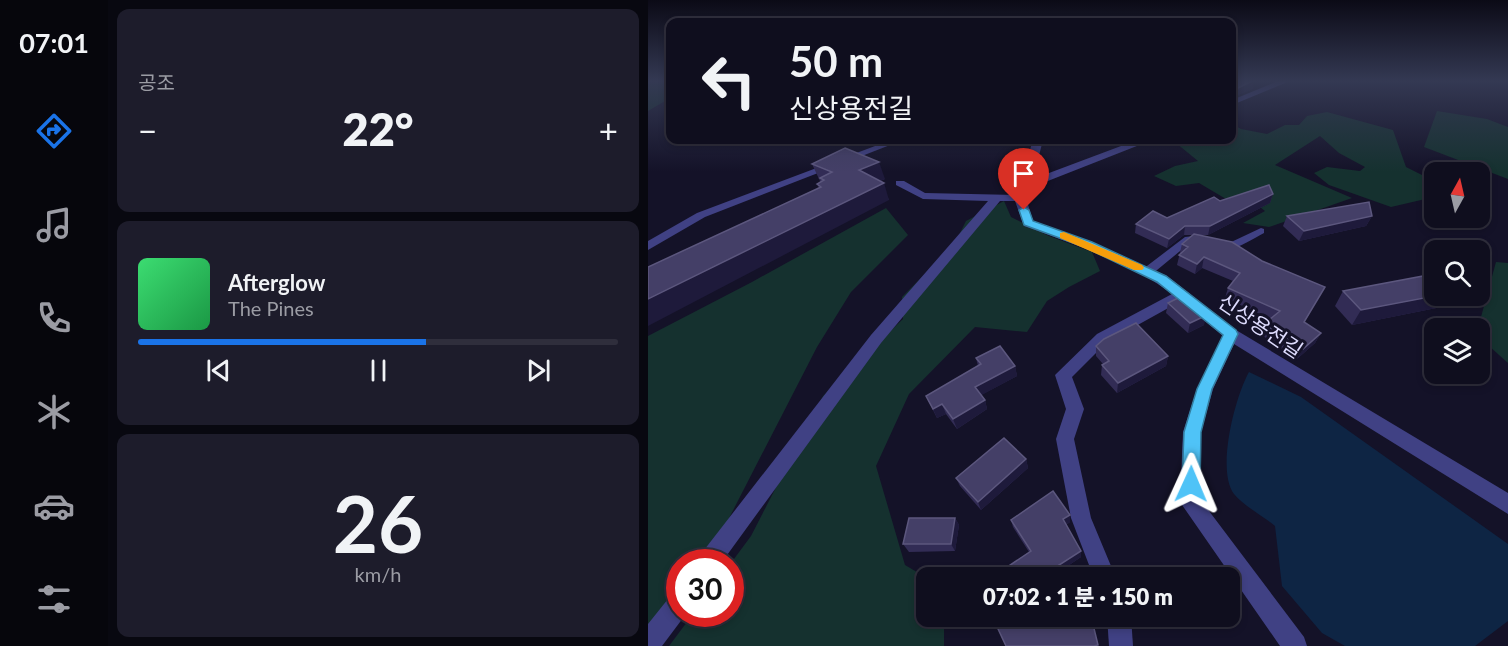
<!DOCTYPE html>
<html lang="ko">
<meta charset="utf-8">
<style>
body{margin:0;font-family:Lato,"Noto Sans KR",sans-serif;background:#1d1c2b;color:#f1f3f6;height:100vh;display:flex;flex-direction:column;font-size:22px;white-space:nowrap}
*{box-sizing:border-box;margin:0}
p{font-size:20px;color:#9b9ca4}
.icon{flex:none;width:33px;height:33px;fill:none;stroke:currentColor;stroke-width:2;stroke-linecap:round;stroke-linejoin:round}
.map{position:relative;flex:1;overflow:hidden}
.drawer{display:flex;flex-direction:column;gap:9px;padding:9px;background:#080810;width:540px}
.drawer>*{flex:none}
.guide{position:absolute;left:18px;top:18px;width:570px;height:126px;border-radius:12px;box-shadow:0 3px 9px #0003,0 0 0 2px #2f2e3c;background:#0f0e1e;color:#f1f3f6;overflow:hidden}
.needle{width:39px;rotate:8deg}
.buttons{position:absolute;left:776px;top:162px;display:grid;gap:12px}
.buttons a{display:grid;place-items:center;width:66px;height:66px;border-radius:12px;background:#0f0e1e;box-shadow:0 3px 9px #0003,0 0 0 2px #2f2e3c;font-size:30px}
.speed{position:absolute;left:18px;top:549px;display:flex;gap:12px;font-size:30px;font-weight:700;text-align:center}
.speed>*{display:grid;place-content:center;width:78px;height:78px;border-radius:50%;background:#0f0e1e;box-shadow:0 3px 9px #0003,0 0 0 2px #2f2e3c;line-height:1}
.speed .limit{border:9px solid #d22;background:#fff;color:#111}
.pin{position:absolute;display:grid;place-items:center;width:51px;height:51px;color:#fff;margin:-62px -26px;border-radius:50% 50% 50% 0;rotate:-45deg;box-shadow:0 0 6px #0007}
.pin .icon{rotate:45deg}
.me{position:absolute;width:66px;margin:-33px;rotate:1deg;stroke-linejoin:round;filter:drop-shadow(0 0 4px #0008)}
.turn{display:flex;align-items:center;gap:21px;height:126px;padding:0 24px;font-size:27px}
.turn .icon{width:78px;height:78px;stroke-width:2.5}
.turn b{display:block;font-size:42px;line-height:51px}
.big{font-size:45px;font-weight:800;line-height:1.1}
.drawer .tile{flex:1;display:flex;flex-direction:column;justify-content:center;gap:9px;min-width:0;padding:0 21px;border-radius:12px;background:#1d1c2b}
.drawer .dial{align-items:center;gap:0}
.dial b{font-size:78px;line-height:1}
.song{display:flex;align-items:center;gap:18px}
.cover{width:72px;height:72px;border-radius:9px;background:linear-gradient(135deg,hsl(140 70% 55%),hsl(140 70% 35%))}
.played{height:6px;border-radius:3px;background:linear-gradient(90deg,#1a73e8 60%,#2f2e3c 60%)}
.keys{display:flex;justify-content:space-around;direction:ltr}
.heat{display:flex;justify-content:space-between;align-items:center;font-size:33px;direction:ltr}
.trip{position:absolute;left:268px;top:567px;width:324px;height:60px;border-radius:12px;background:#0f0e1e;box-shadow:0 3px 9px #0003,0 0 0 2px #2f2e3c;font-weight:800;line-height:60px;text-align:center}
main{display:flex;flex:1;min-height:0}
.tab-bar{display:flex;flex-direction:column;width:108px;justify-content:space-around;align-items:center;background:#06060c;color:#9b9ca4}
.tab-bar .icon{width:42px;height:42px}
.tab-bar .current{color:#1a73e8}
.tab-bar b{font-size:27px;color:#f1f3f6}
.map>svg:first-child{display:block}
.green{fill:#15312f}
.water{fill:#0e2544}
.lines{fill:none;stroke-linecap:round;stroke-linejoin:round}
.service{fill:#404184;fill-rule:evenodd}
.minor{fill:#404184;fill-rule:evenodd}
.wall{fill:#322c55}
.shaded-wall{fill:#1e1a3b}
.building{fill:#443f67;stroke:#5c577e;stroke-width:1.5}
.route{fill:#4fc3f7;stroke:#337fa1;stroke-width:1.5}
.slow{fill:#f59e0b}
.labels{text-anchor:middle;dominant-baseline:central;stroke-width:6;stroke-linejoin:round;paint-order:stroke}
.street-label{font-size:21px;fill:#dddbfd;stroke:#141228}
</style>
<main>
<nav class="tab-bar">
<b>07:01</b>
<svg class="icon current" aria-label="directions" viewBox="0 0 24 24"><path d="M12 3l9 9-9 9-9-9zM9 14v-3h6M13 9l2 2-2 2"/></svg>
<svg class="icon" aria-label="music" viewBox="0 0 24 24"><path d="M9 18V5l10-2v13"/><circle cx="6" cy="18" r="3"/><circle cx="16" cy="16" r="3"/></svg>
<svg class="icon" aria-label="phone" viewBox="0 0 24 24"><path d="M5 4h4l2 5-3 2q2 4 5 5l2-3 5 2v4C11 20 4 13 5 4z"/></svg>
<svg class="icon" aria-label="climate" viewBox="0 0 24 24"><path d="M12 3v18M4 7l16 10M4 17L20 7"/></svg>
<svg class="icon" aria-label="car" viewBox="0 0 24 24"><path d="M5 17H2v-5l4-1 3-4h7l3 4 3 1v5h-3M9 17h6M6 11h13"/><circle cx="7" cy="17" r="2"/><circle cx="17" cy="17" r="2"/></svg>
<svg class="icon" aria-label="filters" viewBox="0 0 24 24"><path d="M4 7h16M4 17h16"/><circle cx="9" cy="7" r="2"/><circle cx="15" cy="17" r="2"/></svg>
</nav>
<section class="drawer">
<div class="tile"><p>공조</p>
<div class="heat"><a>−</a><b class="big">22°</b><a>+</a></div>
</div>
<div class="tile">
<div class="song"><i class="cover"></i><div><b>Afterglow</b><p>The Pines</p></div></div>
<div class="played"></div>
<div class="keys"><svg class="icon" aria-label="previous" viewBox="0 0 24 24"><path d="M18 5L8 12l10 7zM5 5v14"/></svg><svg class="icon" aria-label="pause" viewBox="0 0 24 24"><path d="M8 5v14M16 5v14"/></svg><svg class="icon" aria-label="next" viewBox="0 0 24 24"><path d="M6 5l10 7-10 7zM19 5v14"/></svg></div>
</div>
<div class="tile dial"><b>26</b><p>km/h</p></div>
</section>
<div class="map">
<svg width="860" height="646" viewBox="0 0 860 646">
<rect width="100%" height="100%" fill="#141228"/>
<!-- green -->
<g class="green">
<polygon points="0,81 22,81 22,98 0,111"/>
<polygon points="789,111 839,119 860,127 860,179 776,147"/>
<polygon points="679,112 745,130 758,167 786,181 786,197 743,207 681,185 666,173 679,167 712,171 717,167 691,153 672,136 627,165 704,198 621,227 595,223 617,211 602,199 578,199 551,183 528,186 506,176 527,166 550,161 528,143 531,140 584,140 584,124 593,129 619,134 637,125 651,125 659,116"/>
<polygon points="356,201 363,217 401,236 444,252 452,271 421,287 399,301 379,332 327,327 261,394 228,466 257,565 279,578 279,616 296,617 296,646 21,646 45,614 82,614 83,563 103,536 175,396 255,319 254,297 306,245 318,221"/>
<polygon points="238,208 260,235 203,292 169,347 77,526 46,562 32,562 31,584 0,633 0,336 104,282"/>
<polygon points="848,262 860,263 860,363 831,337 830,328"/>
</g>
<!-- water -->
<path class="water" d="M601 372 653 397 860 544V621L827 646H697L674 633 634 586 627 526C615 516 596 506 586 494 568 470 587 397 601 372Z"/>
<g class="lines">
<!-- service -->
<g class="service">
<path d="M613 228 616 229V233C602 240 582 256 567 245L572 242 579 244Z"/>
<polygon points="546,236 550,237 550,241 543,242 503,275 495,275 494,272 495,269 537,237"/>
</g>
<!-- minor -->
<g class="minor">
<polygon points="630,81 642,81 584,105 584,100"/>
<polygon points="243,140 255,140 57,217 0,250 0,241 49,213"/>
<path d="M385 140H395L385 179 489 140H500L499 142 382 188 378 198 385 221 444 242 519 276 588 330 860 493V514L586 344 565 389 553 432 552 499 656 637 659 646H632L532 502 535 432 549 389 575 336 533 301 459 342 424 377 436 409 426 439 443 518 468 578H446L423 518 408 439 418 409 407 375 449 334 524 294C485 263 422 243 376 226L367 201H352L233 343 74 562H50L53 554 223 335 340 201 275 199 248 185V181H256L277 193 368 195Z"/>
<polygon points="32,591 32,614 38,614 14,646 0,646 0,624 24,594"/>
<polygon points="459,616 483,616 485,646 461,646"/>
</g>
</g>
<!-- wall -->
<g class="wall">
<polygon points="164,164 237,179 232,181 241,200 171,188 169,184 174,182 172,181"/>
<polygon points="625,194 622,203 560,235 551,235 677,287 656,323 673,333 667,343 649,359 612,334 616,324 623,319 577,298 580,288 585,281 554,268 547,274 529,265 534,244 545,235 536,235 519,248 487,233 488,224 519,218 572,201"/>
<polygon points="639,216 724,216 718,226 651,241 635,226"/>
<polygon points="840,285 828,300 704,325 687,306 695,291"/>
<polygon points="520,303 556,325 540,333 518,313"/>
<polygon points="448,346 520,356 518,366 469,393 453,375 454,365 455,364 448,356"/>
<polygon points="328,358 367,366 369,376 333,395 337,400 339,409 309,429 298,414 289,418 278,396 330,366"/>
<polygon points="378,459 380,468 333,510 312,486 308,478"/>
<polygon points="422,515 422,522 418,525 433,557 402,578 343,578 381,552 365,527 363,520"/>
<polygon points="307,518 311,525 307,551 261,552 255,544"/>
</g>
<!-- shaded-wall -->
<g class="shaded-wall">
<polygon points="601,81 609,81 608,83 606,84 605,89 584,98 584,91"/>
<polygon points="231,162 237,179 217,187 211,170"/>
<polygon points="236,183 241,200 0,326 0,299"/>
<polygon points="625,194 622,203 560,235 562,226"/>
<polygon points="724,216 718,226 651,241 656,231"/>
<polygon points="537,226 536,235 519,248 521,239"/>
<polygon points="556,257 554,268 547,274 549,264"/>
<polygon points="840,285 828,300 704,325 713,310 787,296 831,296 831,287"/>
<polygon points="559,315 556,325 540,333 542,323"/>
<polygon points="673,333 667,343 649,359 655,349"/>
<polygon points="520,356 518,366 469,393 470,383"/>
<polygon points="367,366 369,376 330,397 327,387"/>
<polygon points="337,400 339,409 309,429 305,419"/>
<polygon points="294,404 298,414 289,418 285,409"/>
<polygon points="378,459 380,468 333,510 330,502"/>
<polygon points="422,515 422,522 415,527 415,519"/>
<polygon points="307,518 311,525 307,551 303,544"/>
<polygon points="433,551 433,557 402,578 391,578"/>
</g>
<!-- building -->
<g class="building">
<polygon points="584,81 604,81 584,91"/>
<polygon points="197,148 231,162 211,170 236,183 0,299 0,267 173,187 169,184 176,180 172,178 184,172 164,164"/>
<polygon points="621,185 625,194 562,226 537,226 521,239 488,224 505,211 519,218 566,197 572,201"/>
<polygon points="721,202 724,216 656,231 639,216"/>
<polygon points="546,234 584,242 614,261 677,287 656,322 673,333 655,349 616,324 632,311 580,288 592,273 556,257 549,264 531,255 540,247 534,244"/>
<polygon points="786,274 787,296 713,310 695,291"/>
<polygon points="831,277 840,285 831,287"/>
<polygon points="536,295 559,315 542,323 520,303"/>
<polygon points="488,323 520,356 470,383 454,365 461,361 448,346 456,339"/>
<polygon points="352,346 367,366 327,387 337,400 305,419 294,404 285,409 278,396 333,364 328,358"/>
<polygon points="356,438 378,459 330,502 308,478"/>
<polygon points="405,491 422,515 415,519 433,551 391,578 343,578 383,551 363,520"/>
<polygon points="261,518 307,518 303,544 255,544"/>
<polygon points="344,616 390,616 396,627 433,616 443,616 450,645 446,646 358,646"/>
</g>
<!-- sky -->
<linearGradient id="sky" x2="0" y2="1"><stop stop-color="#0b0a16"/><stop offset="0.47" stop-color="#343953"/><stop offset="1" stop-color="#343953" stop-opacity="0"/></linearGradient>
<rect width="860" height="172" fill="url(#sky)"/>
<!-- route -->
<polygon class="route" points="376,207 381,210 385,221 444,242 518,276 588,330 590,334 564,389 553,432 552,484 549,490 543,492 536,490 534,484 536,432 549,389 575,335 509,282 436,247 376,225 371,210"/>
<!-- slow -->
<polygon class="slow" points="416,232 494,265 496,268 494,270 486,270 412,238 412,233"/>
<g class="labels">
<!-- street labels -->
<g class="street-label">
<text transform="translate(613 325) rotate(34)">신상용전길</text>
</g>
</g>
</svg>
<div class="buttons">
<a><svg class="needle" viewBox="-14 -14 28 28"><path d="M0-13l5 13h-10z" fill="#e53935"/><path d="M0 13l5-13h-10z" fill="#9b9ca4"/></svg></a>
<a><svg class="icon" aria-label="search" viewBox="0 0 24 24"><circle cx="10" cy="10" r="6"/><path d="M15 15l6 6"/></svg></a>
<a><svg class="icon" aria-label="layers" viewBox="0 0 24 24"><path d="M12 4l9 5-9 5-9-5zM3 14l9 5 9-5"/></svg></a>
</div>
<div class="speed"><div class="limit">30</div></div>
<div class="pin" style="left:376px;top:210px;background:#d93025"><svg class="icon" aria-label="arrive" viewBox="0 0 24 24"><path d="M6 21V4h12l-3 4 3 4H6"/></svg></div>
<svg class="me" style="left:543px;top:484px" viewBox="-20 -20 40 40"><path d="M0-17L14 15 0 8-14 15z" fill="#4fc3f7" stroke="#fff" stroke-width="4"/></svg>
<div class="trip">07:02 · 1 분 · 150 m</div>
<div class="guide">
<div class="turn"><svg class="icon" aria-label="left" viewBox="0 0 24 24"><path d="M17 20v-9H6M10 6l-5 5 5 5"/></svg><div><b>50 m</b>신상용전길</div></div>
</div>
</div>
</main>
